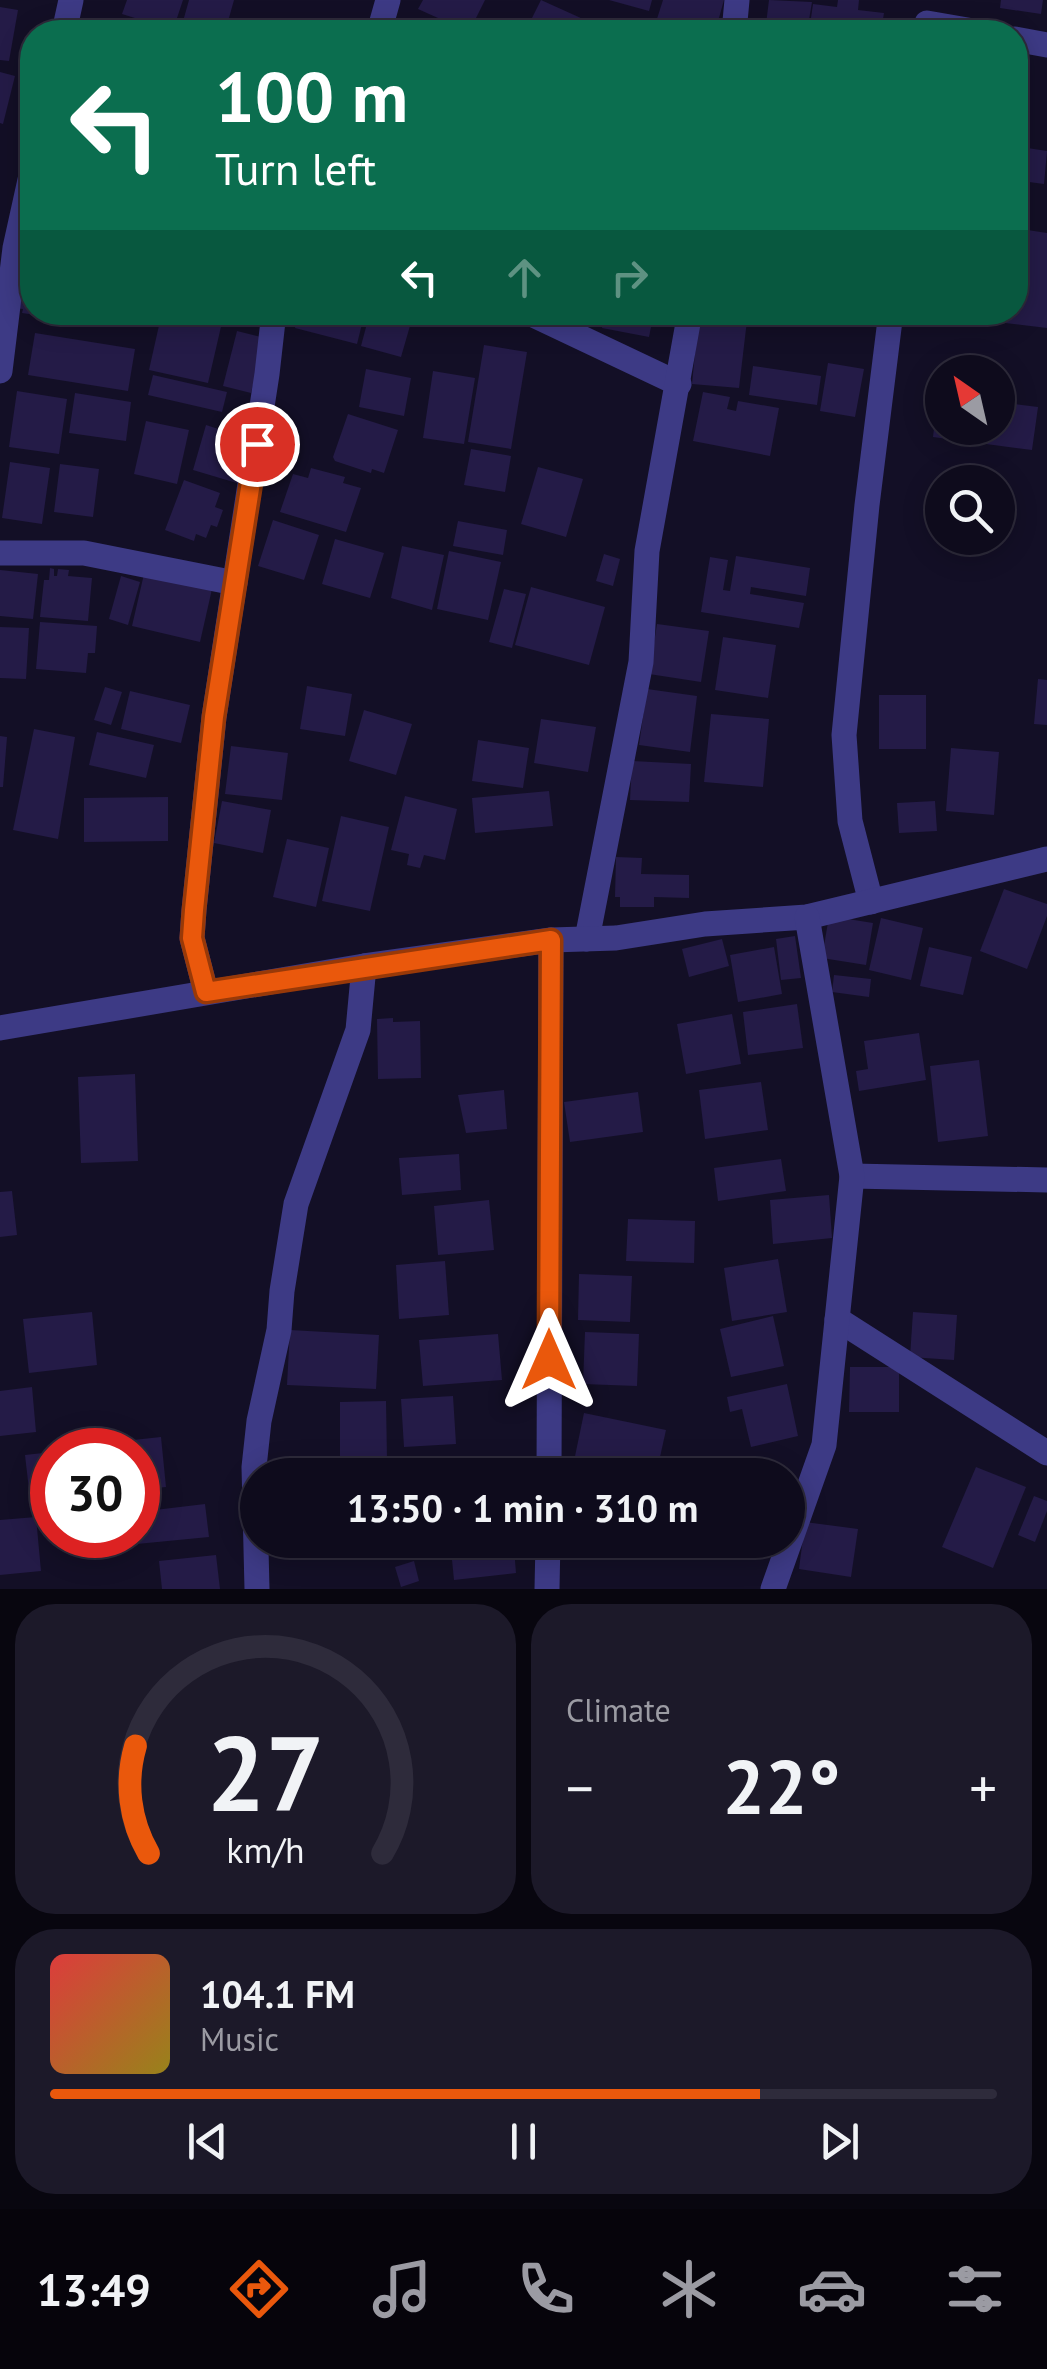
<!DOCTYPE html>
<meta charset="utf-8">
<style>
body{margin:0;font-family:"PT Sans",sans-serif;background:#1c1929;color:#f1f3f6;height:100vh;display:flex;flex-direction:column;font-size:38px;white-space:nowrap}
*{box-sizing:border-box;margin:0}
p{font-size:32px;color:#9b9ba3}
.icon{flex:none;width:55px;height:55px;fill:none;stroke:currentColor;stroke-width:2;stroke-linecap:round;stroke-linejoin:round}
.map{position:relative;height:1589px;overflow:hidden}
.panel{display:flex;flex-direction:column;gap:15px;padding:15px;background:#08060f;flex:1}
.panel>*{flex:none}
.banner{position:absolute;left:20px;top:20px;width:1008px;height:305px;border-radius:40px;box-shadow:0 5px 25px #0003,0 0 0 2px #2e2b3b;background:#0b6e4f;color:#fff;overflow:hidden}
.needle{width:65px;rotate:326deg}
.controls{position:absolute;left:925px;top:355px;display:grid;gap:20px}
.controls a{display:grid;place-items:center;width:90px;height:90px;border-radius:50%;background:#0e0b1c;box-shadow:0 5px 25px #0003,0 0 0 2px #2e2b3b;font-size:50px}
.speed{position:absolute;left:30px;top:1428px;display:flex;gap:20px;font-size:50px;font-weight:700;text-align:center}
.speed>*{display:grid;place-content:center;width:130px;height:130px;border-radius:50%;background:#0e0b1c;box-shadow:0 5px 25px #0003,0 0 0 2px #2e2b3b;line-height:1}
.speed .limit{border:15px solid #d22;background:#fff;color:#111}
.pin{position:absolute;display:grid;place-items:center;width:85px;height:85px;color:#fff;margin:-42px;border:5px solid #fff;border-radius:50%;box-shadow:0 2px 10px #0007}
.me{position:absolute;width:110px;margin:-55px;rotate:0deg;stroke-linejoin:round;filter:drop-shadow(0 0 8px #0008)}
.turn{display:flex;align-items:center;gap:35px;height:210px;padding:0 30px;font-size:45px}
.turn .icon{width:130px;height:130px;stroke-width:2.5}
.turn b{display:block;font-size:70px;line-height:85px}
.lanes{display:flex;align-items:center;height:95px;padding:0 30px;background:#0003;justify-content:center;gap:50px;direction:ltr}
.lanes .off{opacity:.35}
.big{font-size:75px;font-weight:800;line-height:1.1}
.panel .widget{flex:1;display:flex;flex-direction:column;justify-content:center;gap:15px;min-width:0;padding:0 35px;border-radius:40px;background:#1c1929}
.panel .dial{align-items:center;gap:0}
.dial svg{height:260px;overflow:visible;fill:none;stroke:#2e2b3b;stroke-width:7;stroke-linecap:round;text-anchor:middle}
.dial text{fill:#f1f3f6;stroke:none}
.song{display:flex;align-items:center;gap:30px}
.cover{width:120px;height:120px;border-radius:15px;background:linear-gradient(135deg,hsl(0 70% 55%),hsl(50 70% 35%))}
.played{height:10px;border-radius:5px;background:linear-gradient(90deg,#ea580c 75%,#2e2b3b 75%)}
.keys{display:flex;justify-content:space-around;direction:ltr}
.heat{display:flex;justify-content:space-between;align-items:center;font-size:55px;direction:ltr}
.panel .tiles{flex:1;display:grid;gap:15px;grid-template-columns:1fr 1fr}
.widget:last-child{grid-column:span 2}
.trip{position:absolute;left:240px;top:1458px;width:565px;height:100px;border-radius:50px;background:#0e0b1c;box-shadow:0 5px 25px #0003,0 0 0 2px #2e2b3b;font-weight:800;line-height:100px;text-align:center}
.tab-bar{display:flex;height:160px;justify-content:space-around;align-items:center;background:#06040b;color:#9b9ba3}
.tab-bar .icon{width:70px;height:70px}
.tab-bar .active{color:#ea580c}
.tab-bar b{font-size:45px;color:#f1f3f6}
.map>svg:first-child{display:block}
.building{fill:#241b47}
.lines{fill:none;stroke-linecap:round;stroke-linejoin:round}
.street{stroke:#3d3a85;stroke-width:25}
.route-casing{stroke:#983908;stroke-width:25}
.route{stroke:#ea580c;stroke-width:18}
</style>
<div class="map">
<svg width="1047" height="1589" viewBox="0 0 1047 1589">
<rect width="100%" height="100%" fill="#130f26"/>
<!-- building -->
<g class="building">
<polygon points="127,0 183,0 173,30 122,14"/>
<polygon points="189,0 234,0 225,32 180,32"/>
<polygon points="423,0 485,0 469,32 418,9"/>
<polygon points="541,0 583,19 577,32 525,32"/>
<polygon points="609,0 652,0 649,11"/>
<polygon points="663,0 724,0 715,32 692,32 656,22"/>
<polygon points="769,0 812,2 807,32 765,32"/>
<polygon points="838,0 859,0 858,10 884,13 881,32 809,32 813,4 837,7"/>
<polygon points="1001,0 1043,0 1041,14 1000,8"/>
<polygon points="0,7 18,10 9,61 0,60"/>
<polygon points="0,72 15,76 3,124 0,123"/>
<polygon points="1015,146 1047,151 1044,184 1015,180"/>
<polygon points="1015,228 1047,233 1047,328 997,322 999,312 1015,312"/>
<polygon points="28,266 32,266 32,312 76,312 75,321 22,313 23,309 14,308 16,290 24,291"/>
<polygon points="162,312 198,312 223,318 208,383 149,370"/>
<polygon points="299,312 365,312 357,344 295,328"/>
<polygon points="370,312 414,312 401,357 361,346"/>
<polygon points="605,312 654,312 649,337 602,328"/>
<polygon points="699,312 748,312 739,388 692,384"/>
<polygon points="237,331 265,338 251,393 223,386"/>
<polygon points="35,333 135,349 128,391 28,375"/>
<polygon points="484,345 527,352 511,449 468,442"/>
<polygon points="957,357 981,357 981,372 958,372"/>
<polygon points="828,363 864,369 855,417 820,411"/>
<polygon points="753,366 821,376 817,405 749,395"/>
<polygon points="366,369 411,378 404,416 359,407"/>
<polygon points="433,371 475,378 464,444 423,438"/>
<polygon points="153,375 227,392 222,412 148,395"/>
<polygon points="17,391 67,399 59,454 9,447"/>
<polygon points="703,392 730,397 727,409 736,411 738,401 779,408 770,456 693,441"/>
<polygon points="75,393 131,402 126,441 69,433"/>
<polygon points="938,394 942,395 942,428 998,428 998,402 1038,407 1032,450 933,437"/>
<polygon points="348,414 398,430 384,473 372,469 371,473 335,461 333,457"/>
<polygon points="146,421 189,430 177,484 134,474"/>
<polygon points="206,425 234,434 232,439 238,441 239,437 253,441 240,484 193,470"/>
<polygon points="471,449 511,456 505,492 464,485"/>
<polygon points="10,462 50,468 42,524 2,518"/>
<polygon points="60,464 99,469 93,517 54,512"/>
<polygon points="538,467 583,479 566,537 521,524"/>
<polygon points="311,468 345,477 343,483 361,488 346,532 280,512 293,474 308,478"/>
<polygon points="184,480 220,493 215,507 223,510 217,527 211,525 206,538 196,534 194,541 165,530"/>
<polygon points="273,520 319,535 304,580 258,566"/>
<polygon points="458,521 507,530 503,555 453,546"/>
<polygon points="335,539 384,553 370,598 322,584"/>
<polygon points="402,546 444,555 432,610 391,598"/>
<polygon points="449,551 501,562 488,620 437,609"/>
<polygon points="604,554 620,559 613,586 596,581"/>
<polygon points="736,556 810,568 806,596 751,587 750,594 804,603 799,628 701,612 710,557 728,560 723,590 730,591"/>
<polygon points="50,568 54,569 54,576 57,576 58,569 69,570 68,576 92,578 88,621 40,617 44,580 49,580"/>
<polygon points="0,570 38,574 33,619 0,616"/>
<polygon points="144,574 212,589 200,642 132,626"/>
<polygon points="121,576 140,582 128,625 109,619"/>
<polygon points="531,587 605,607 589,665 515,645"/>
<polygon points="504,589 526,594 512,648 489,642"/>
<polygon points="40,622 97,626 95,653 88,653 86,673 36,669"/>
<polygon points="657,624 709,631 701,682 649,674"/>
<polygon points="0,627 29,628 26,679 0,678"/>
<polygon points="723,637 776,645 768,698 715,690"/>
<polygon points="1038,679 1047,680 1047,725 1034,724"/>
<polygon points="307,686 352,694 345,736 300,729"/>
<polygon points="105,687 122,692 111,725 94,720"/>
<polygon points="647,689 697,696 690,752 639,745"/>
<polygon points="130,691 190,705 181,743 121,729"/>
<rect x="879" y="695" width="47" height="54"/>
<polygon points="364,710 412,724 396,775 349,761"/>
<polygon points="711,714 769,719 763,787 704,782"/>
<polygon points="541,719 596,727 588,772 534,763"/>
<polygon points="34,729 75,737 58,839 13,830"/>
<polygon points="97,732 154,745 146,778 89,765"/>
<polygon points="0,736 7,737 3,787 0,787"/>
<polygon points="478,740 529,748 523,788 472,781"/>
<polygon points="231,746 288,753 282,800 225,794"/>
<polygon points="951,748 999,752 994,815 946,811"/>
<polygon points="632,761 691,764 689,802 630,800"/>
<polygon points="549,791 553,826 475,833 472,798"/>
<polygon points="405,796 457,809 445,860 424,855 420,868 407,865 409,854 391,850"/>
<polygon points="168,797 168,841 84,842 84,798"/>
<polygon points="222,801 271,810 263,853 214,843"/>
<polygon points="935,801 937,831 899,833 897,803"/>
<polygon points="341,816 389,827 370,911 322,901"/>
<polygon points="287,839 329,848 316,907 273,897"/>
<polygon points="616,857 642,858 641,874 689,875 689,898 654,897 654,907 620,907 620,897 615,897"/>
<polygon points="1004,889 1047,904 1047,916 1027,969 980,951"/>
<polygon points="829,916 873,923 866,965 822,958"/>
<polygon points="881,918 923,928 911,980 869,970"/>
<polygon points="795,936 801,978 781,980 776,939"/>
<polygon points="722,939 729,966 689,977 682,949"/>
<polygon points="774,947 782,994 738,1002 730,955"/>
<polygon points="929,947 972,957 963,995 920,986"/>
<polygon points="834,975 871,979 869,997 832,992"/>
<polygon points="797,1004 803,1048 748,1055 743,1012"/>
<polygon points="732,1014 741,1064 686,1074 677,1024"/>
<polygon points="393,1018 393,1022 420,1021 421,1078 378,1079 377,1019"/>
<polygon points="919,1033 926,1080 859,1091 856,1071 868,1069 864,1041"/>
<polygon points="979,1060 988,1136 938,1142 930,1066"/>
<polygon points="135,1074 138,1161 81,1163 78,1077"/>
<polygon points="761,1082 768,1130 705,1139 699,1090"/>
<polygon points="504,1090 507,1129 466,1133 458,1095"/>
<polygon points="638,1092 643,1132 570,1142 564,1102"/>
<polygon points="459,1154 461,1190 402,1195 399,1158"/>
<polygon points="781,1159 786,1191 718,1201 714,1168"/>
<polygon points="12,1191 17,1235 0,1237 0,1192"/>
<polygon points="829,1195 832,1238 773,1244 770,1200"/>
<polygon points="489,1200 494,1250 438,1255 434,1206"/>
<polygon points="628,1219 695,1221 694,1263 626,1261"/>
<polygon points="778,1259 787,1312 732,1321 724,1268"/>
<polygon points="445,1261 449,1315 399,1319 396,1265"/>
<polygon points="579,1274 632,1276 630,1322 578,1320"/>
<polygon points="92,1312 97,1365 29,1373 23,1319"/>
<polygon points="913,1312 957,1315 954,1360 910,1357"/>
<polygon points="773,1316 784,1366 731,1377 720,1329"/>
<polygon points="290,1330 379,1335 376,1389 287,1385"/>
<polygon points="585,1332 639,1334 637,1386 583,1384"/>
<polygon points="498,1334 502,1380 423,1386 419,1340"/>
<polygon points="850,1367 899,1367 899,1412 849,1412"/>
<polygon points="787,1384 798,1436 751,1447 742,1409 730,1412 727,1397"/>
<polygon points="32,1387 36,1432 0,1436 0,1391"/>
<polygon points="453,1396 456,1444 404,1447 401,1399"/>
<polygon points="386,1401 387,1459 340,1460 340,1402"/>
<polygon points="584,1413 666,1430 656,1475 574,1461"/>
<polygon points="161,1437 166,1487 138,1490 138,1450 96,1450 96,1444"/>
<polygon points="52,1452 52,1505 31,1507 25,1455"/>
<rect x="407" y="1467" width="36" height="8"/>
<polygon points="976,1467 1026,1487 993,1568 942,1547"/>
<polygon points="1034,1496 1047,1501 1047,1511 1035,1542 1018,1535"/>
<polygon points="205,1504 209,1537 116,1546 115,1535 138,1535 138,1512"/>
<polygon points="36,1517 41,1571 0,1575 0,1520"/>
<polygon points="805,1522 858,1529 851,1577 799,1569"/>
<polygon points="450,1540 526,1540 527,1547 514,1548 516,1573 454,1580"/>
<polygon points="216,1555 220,1589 162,1589 159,1561"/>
<polygon points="414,1561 419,1581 401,1587 395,1567"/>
</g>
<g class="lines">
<!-- street -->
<g class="street">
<polyline points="927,23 979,32"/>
<polyline points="64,32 71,0"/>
<polyline points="379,32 388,0"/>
<polyline points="734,32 737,0"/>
<polyline points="1015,39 1047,45"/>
<polyline points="527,312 679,384"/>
<polyline points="0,371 15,248 32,171"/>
<polyline points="0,553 84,553 235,583"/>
<polyline points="871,902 850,821 844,735 867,505 891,312"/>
<polyline points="587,939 641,662 647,551 690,312"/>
<polyline points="206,992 192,938 194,910 214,717 267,374 274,312"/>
<polyline points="0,1028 364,966 551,940 616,938 705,924 807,917 1047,859"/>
<polyline points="852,1176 1047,1180"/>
<polyline points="837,1319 1047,1453"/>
<polyline points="549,1475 551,940"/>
<polyline points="257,1589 254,1467 259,1421 279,1330 282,1291 296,1204 358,1030 364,966"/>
<polyline points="547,1589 548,1540"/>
<polyline points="773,1589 824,1445 852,1176 807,917"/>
</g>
</g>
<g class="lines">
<!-- route casing -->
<g class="route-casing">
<polyline id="route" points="257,444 214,717 194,910 192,938 206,992 551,940 549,1360"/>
</g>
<!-- route -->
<use href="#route" class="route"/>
</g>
</svg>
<div class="controls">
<a><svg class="needle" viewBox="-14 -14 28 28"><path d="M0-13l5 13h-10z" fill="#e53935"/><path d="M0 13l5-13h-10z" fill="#9b9ba3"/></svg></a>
<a><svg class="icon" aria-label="search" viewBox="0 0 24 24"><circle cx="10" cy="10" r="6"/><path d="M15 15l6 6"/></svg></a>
</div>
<div class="speed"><div class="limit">30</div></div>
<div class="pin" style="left:257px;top:444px;background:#d93025"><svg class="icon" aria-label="arrive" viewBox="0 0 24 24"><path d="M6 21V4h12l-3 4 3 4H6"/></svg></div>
<svg class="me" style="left:549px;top:1360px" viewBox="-20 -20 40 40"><path d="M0-17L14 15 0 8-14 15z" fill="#ea580c" stroke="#fff" stroke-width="4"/></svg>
<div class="trip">13:50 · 1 min · 310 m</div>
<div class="banner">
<div class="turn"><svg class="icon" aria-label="left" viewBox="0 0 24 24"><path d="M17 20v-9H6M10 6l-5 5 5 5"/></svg><div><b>100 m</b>Turn left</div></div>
<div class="lanes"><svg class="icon" aria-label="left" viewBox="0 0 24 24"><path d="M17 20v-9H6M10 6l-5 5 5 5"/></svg><svg class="icon off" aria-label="ahead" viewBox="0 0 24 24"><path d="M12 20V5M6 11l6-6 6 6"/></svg><svg class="icon off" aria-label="right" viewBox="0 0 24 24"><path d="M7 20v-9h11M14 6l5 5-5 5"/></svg></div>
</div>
</div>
<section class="panel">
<div class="tiles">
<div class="widget dial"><svg viewBox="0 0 100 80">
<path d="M14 69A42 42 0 1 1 86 69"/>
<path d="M14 69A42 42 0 0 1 10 36" stroke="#ea580c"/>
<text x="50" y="56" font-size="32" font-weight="700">27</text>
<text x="50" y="72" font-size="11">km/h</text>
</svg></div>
<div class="widget"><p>Climate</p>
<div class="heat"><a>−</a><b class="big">22°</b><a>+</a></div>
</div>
<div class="widget">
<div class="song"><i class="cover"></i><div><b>104.1 FM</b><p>Music</p></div></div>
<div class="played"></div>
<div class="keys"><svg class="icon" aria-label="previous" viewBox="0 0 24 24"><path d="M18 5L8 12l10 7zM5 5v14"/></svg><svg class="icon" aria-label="pause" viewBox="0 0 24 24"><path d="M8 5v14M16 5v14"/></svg><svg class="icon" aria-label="next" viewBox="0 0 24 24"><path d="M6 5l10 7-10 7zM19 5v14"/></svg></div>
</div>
</div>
</section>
<nav class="tab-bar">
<b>13:49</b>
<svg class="icon active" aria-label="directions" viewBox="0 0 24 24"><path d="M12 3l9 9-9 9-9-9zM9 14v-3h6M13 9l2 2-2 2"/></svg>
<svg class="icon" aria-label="music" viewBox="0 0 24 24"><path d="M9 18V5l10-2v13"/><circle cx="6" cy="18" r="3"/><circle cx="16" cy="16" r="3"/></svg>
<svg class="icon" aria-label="phone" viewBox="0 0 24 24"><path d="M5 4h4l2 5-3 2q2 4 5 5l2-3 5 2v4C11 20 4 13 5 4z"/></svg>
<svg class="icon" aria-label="climate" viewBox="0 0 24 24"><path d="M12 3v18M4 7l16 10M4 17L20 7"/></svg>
<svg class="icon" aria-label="car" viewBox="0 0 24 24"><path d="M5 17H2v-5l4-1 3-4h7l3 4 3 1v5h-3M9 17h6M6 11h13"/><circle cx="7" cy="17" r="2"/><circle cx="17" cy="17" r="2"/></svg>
<svg class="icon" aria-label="filters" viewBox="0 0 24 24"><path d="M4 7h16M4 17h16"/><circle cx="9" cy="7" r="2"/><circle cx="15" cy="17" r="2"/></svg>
</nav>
